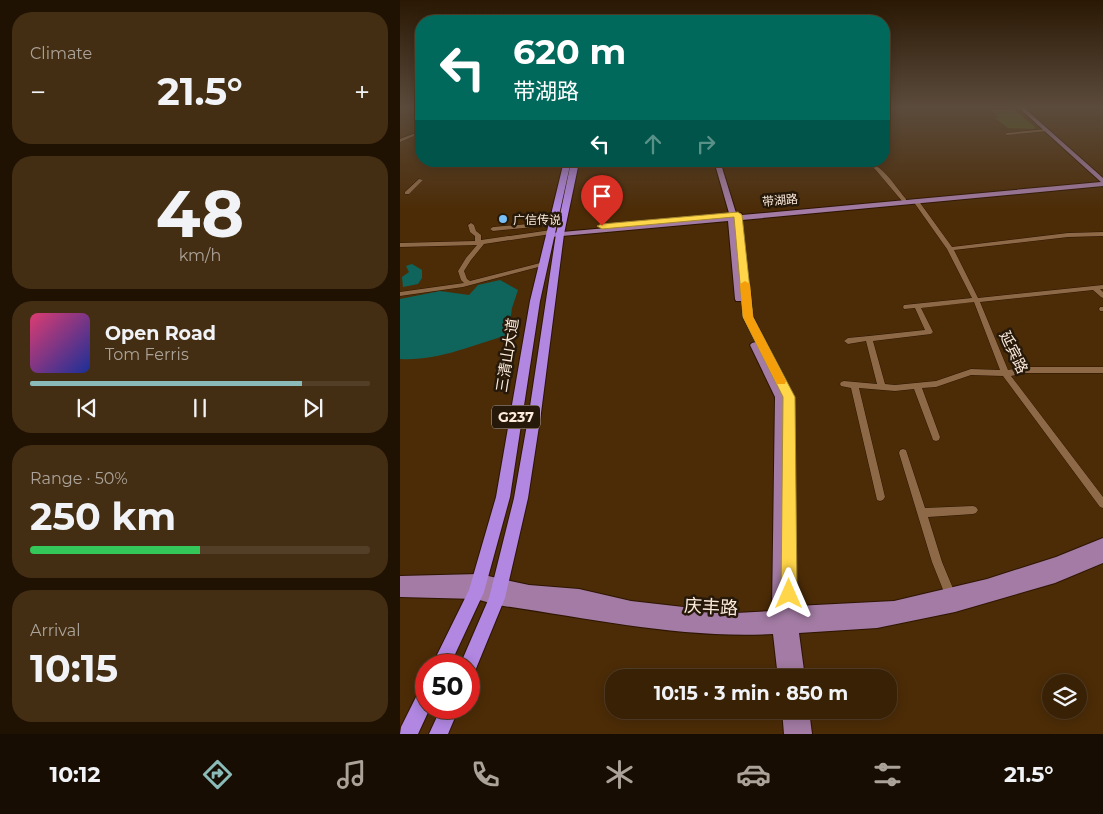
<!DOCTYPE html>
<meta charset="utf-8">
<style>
body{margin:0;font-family:Montserrat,"Noto Sans SC",sans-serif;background:#442e13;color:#f1f3f6;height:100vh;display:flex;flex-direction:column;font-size:19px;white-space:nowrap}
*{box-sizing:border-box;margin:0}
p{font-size:16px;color:#aba39a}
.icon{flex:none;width:28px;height:28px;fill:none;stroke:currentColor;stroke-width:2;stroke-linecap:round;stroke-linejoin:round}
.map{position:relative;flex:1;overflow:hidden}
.details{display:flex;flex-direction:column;gap:12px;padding:12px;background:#1f1203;width:400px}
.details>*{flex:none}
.guide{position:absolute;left:15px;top:15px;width:475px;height:152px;border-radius:20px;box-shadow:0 2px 12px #0003,0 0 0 1px #533e27;background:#00695c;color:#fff;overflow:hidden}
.fabs{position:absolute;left:642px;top:674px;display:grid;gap:10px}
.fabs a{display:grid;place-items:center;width:45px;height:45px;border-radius:50%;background:#392105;box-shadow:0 2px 12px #0003,0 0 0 1px #533e27;font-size:25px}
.speed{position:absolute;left:15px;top:654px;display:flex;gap:10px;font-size:25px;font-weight:700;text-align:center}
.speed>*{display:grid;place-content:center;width:65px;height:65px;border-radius:50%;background:#392105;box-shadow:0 2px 12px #0003,0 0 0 1px #533e27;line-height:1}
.speed .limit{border:8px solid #d22;background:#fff;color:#111}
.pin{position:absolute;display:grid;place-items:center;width:42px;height:42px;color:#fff;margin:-51px -21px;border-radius:50% 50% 50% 0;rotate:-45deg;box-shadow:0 0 5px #0007}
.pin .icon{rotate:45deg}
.me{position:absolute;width:55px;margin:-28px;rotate:0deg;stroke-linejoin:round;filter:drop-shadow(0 0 4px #0008)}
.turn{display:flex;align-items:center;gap:18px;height:105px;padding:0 15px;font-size:22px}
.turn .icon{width:65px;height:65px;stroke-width:2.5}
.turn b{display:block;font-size:35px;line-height:42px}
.lanes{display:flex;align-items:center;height:48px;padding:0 15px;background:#0003;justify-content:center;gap:25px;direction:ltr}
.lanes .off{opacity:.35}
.big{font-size:38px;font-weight:700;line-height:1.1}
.details .tile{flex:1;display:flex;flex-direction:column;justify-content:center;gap:8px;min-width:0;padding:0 18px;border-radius:20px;background:#442e13}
.details .dial{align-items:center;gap:0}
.dial b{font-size:65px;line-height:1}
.song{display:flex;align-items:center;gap:15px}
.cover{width:60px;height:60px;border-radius:8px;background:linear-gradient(135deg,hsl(340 70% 55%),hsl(230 70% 35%))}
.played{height:5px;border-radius:2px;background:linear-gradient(90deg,#8bbbb9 80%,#533e27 80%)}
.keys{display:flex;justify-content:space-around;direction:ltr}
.heat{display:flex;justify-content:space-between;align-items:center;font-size:28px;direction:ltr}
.charge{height:8px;border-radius:4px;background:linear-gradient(90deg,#34c759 50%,#533e27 0)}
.trip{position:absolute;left:205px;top:669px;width:292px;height:50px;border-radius:20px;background:#392105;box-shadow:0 2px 12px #0003,0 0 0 1px #533e27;font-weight:700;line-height:50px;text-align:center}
.menu{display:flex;height:80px;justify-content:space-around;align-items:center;background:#170d02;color:#aba39a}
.menu .icon{width:35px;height:35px}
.menu .active{color:#8bbbb9}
.menu b{font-size:22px;color:#f1f3f6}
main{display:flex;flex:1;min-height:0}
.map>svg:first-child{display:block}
.green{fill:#495d13}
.water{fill:#0f645b}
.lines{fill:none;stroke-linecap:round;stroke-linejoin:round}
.minor-casing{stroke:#2d1500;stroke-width:1}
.major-casing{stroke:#2d1500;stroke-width:2}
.highway-casing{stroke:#2d1500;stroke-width:2}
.minor{fill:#8e6947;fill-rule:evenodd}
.major{fill:#a37ba4;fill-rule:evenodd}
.highway{fill:#b187e2;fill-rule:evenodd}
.route{fill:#ffd54a;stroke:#a68a30}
.slow{fill:#f59e0b}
.poi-dot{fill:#78bff8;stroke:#27190a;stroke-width:2}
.labels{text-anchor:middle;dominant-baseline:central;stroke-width:5;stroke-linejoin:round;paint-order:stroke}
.far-street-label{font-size:12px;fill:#fdecdd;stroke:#27190a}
.far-poi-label{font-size:12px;fill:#fdecdd;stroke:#27190a;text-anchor:start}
.shield{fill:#27190a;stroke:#bdad9e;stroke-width:1}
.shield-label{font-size:14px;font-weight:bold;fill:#fdecdd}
.street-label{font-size:15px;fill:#fdecdd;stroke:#27190a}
.near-street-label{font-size:18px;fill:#fdecdd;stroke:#27190a}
</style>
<main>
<section class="details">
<div class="tile"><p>Climate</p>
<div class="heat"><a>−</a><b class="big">21.5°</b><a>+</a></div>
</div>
<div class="tile dial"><b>48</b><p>km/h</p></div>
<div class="tile">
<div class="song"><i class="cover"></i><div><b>Open Road</b><p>Tom Ferris</p></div></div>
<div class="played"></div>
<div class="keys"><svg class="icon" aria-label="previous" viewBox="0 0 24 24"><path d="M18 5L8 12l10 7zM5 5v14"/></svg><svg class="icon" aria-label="pause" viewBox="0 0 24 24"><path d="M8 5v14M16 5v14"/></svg><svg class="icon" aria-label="next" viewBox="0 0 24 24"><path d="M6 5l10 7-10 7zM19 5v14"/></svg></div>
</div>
<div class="tile"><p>Range · 50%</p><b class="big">250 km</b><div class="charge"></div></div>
<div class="tile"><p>Arrival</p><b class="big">10:15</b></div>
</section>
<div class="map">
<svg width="703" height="734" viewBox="0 0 703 734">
<rect width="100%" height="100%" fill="#4c2c07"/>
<!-- green -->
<polygon class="green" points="591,110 614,110 635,127 634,129 608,128 595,118 599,117"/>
<!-- water -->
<g class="water">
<polygon points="12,264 22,270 22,278 18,284 3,287 2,277 9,272 6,266"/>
<path d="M100 280 118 290 112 308 108 335C72 345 39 361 0 359V299L40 291 69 295 78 285Z"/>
</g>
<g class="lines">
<!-- minor casing -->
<g class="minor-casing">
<g id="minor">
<polygon points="647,129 648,129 648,131 607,135 605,134 607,133"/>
<polygon points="21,131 21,133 0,142 0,139"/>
<path d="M461 161C481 161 494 185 506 199V201H502L475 169Z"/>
<polygon points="19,179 23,180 9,194 5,194 5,192"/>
<path d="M514 200H518L552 247 668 233 703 232V236L668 237 554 250 578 298 703 285V289H700L703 292V298L701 297 693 290 580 302 608 370 626 367H703V373H626L611 376 703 497V508L700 507 603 376 571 375 536 387 522 388 540 437 539 440 536 441 533 440 532 437 514 389 495 391 459 388 485 497 483 500 480 501 477 500 451 388 441 386 440 384 441 382 444 381 477 384 466 341 448 344 444 341 448 338 469 336 525 330 515 308 504 309 503 307 504 305 572 298 547 249 513 201ZM574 302 600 370 571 369 536 381 495 385 485 384 473 341 531 334 533 332 521 308Z"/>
<polygon points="153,222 155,223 155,225 93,231 90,229 93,227"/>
<polygon points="71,223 74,225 76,231 81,235 81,240 151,230 154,232 151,234 84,244 71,260 64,271 67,279 70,281 144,262 147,264 146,265 63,287 0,296 0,292 64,283 61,280 58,271 66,258 77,245 0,247 0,243 75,241 75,236 70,232 68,225"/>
<polygon points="700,307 703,307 703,311 700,311 699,309"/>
<polygon points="503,449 506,450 507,453 525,508 573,506 576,507 578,510 576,513 573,514 528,517 542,562 557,598 556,602 552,603 548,602 532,562 499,453 500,450"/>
</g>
</g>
<!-- major casing -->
<g class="major-casing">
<g id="major">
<path d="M618 107H623L703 178V186L342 220 353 317 394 397 396 606 494 601 587 579 656 557 703 538V563L655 583 555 612 477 628 399 633 405 678H378L373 634C281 639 188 618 97 605L76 599 0 597V576L79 574 129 585 179 589 231 601 336 613 372 611 375 397 350 345 352 343 356 342 343 317 342 301H336L335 299 328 221 151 237 147 235 151 233 328 217 329 213 314 161H320L336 213H341L342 215 701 182Z"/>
<polygon points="382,710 409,710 412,734 384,734"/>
</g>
</g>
<!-- highway casing -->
<g class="highway-casing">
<g id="highway">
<polygon points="164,161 171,161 140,301 110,497 84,592 50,665 32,665 69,590 96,497 130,301"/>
<polygon points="174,165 178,167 164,234 141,413 128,498 105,598 75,671 69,674 69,665 60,665 89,598 114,498 129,413 156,234 170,167"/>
<polygon points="26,686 26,708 30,708 18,734 0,734 1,727 20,689"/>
<polygon points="41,708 59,708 48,734 29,734"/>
</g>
</g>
<!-- minor -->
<use href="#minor" class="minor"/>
<!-- major -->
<use href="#major" class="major"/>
<!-- highway -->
<use href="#highway" class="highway"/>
</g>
<!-- sky -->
<linearGradient id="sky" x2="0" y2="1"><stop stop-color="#2a1804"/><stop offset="0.51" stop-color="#5b4b3c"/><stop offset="1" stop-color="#5b4b3c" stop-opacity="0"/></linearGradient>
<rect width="703" height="210" fill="url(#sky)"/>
<!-- route -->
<polygon class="route" points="338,212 342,215 353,317 395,397 397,594 395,600 389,602 384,600 381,594 383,397 343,317 334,217 202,229 197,226 202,224"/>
<!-- slow -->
<polygon class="slow" points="345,281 350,284 353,317 386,381 385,384 377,384 343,317 340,284"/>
<!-- markers -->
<circle class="poi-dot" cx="103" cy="219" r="5"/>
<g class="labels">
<!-- far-street labels -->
<g class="far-street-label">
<text transform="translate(380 200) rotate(-5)">带湖路</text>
</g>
<!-- far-poi labels -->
<g class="far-poi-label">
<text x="113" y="219">广信传说</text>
</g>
<!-- shield labels -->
<rect class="shield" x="92" y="405.5" width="48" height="23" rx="4"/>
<g class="shield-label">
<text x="116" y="417">G237</text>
</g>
<!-- street labels -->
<g class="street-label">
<text transform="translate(614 352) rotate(64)">延宾路</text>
<text transform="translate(107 355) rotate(-81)">三清山大道</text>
</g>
<!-- near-street labels -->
<g class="near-street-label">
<text transform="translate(311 607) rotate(3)">庆丰路</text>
</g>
</g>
</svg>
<div class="fabs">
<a><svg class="icon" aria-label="layers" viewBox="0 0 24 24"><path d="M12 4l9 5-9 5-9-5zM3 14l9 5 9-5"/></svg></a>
</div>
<div class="speed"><div class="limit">50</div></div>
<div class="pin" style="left:202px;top:226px;background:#d93025"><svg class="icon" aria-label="arrive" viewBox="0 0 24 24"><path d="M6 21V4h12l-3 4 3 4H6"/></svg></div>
<svg class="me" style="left:389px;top:594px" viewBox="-20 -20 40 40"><path d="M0-17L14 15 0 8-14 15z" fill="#ffd54a" stroke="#fff" stroke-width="4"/></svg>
<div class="trip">10:15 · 3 min · 850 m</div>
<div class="guide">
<div class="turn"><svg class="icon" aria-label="left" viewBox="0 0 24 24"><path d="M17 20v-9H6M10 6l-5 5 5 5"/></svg><div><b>620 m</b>带湖路</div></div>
<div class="lanes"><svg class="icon" aria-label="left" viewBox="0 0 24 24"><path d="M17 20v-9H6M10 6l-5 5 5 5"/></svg><svg class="icon off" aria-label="ahead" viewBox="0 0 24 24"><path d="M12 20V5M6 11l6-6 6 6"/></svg><svg class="icon off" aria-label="right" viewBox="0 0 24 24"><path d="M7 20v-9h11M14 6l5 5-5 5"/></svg></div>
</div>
</div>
</main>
<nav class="menu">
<b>10:12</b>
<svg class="icon active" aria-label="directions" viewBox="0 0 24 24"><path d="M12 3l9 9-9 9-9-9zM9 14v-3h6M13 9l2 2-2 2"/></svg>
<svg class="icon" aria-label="music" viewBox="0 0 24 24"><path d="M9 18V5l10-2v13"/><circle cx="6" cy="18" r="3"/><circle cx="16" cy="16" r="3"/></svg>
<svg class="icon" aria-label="phone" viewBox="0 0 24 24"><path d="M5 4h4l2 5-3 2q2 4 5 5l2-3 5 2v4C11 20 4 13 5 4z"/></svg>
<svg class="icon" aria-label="climate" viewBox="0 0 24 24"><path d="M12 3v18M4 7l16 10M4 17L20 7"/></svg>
<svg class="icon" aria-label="car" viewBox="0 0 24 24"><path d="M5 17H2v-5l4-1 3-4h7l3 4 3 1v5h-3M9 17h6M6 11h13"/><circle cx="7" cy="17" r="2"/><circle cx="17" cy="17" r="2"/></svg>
<svg class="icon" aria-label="filters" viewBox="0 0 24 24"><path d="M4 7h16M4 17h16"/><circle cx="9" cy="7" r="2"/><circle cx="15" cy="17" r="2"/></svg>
<b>21.5°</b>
</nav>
